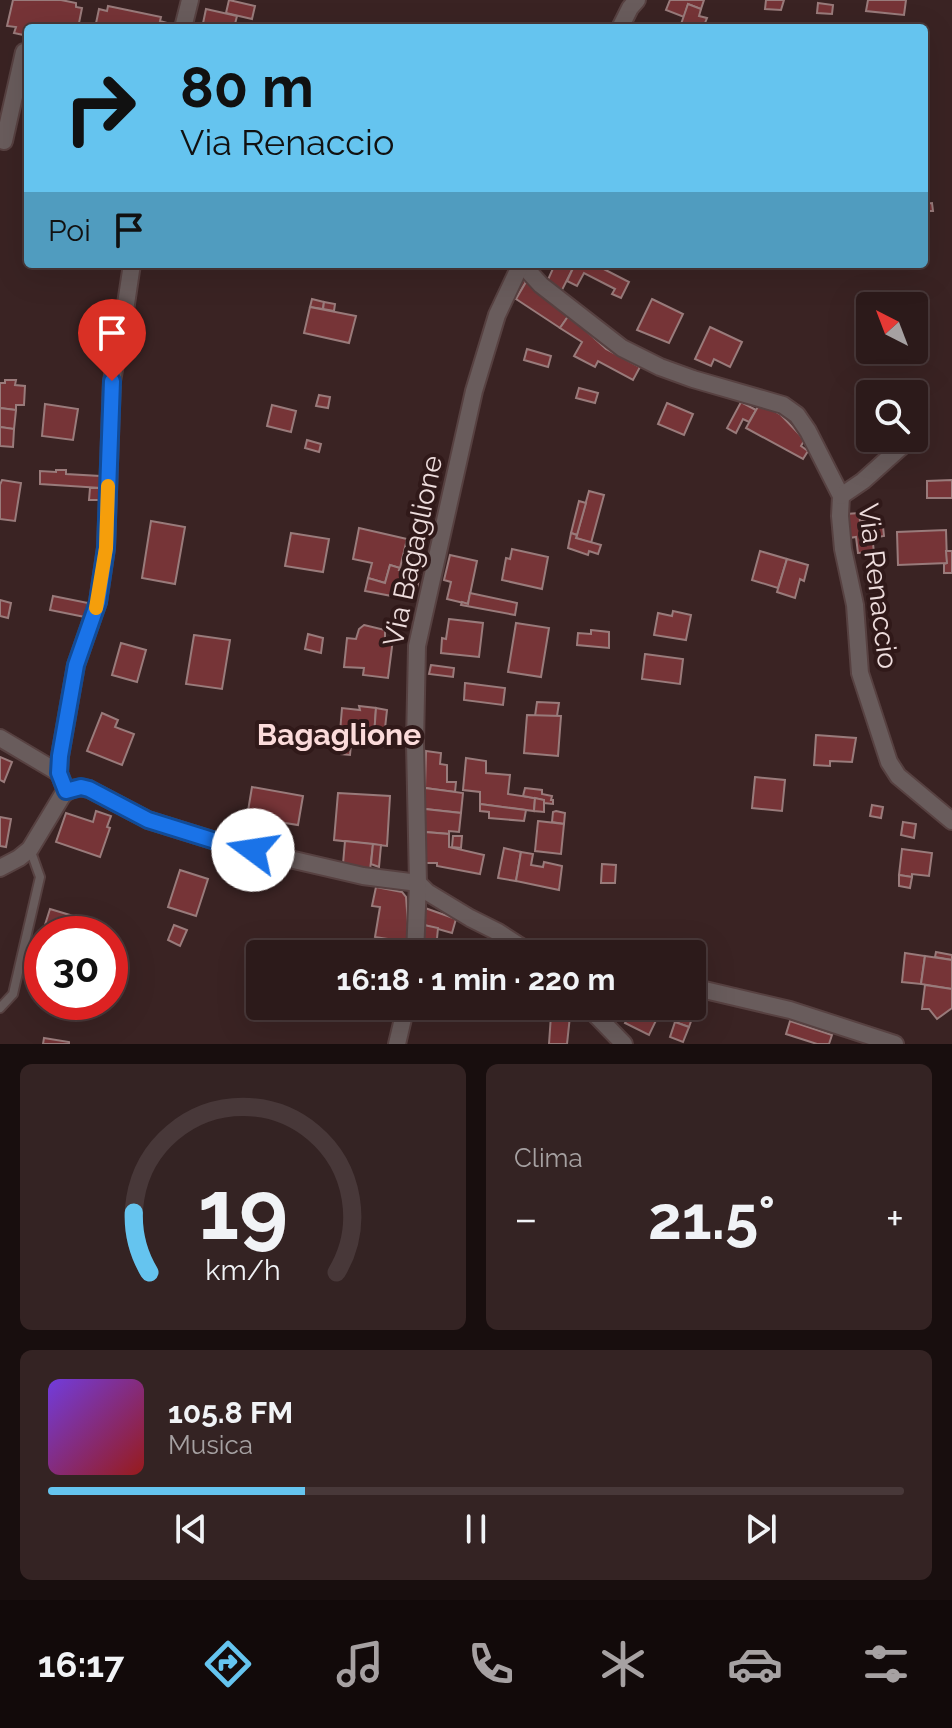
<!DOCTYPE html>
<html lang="it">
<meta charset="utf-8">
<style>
body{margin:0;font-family:Raleway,sans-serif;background:#342323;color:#f1f3f6;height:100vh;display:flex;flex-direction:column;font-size:30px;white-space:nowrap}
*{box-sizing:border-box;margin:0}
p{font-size:26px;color:#a6a1a2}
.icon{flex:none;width:44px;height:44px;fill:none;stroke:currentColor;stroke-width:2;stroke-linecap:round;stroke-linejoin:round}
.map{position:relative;height:1044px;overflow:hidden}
.drawer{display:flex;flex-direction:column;gap:20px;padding:20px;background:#180e0e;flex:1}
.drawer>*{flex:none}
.top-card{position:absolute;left:24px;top:24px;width:904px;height:244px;border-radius:8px;box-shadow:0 8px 32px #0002,0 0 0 2px #483839;background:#65c4ef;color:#111;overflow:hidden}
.needle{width:52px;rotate:318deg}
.tools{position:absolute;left:856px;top:292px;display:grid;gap:16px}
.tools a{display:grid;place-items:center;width:72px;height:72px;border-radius:8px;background:#2c1a1a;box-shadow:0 8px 32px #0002,0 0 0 2px #483839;font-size:40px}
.speed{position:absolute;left:24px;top:916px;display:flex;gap:16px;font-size:40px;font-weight:700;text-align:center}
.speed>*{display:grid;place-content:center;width:104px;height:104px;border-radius:50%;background:#2c1a1a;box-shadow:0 8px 32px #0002,0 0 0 2px #483839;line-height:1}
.speed .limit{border:12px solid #d22;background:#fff;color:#111}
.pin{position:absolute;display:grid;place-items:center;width:68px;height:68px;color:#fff;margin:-82px -34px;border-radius:50% 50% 50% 0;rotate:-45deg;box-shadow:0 0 8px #0007}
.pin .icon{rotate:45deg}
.me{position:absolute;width:88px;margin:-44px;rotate:284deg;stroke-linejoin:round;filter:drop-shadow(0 0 6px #0008)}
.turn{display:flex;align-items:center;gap:28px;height:168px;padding:0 24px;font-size:36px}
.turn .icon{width:104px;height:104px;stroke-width:2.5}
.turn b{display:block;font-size:56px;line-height:68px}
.then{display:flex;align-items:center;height:76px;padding:0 24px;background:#0003;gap:16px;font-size:30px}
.big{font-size:60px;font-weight:700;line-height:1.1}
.drawer .card{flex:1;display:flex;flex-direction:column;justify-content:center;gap:12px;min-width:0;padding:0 28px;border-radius:12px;background:#342323}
.drawer .dial{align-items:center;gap:0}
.dial svg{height:208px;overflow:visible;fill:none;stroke:#483839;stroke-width:7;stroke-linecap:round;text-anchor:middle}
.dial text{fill:#f1f3f6;stroke:none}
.song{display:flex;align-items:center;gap:24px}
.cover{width:96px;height:96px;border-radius:12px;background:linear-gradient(135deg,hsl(260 70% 55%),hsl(0 70% 35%))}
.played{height:8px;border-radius:4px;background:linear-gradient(90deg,#65c4ef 30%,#483839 30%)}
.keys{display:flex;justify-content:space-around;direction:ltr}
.heat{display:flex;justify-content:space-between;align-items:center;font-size:44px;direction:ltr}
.drawer .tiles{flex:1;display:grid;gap:20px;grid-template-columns:1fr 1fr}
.card:last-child{grid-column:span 2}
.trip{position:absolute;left:246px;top:940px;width:460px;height:80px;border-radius:8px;background:#2c1a1a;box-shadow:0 8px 32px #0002,0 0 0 2px #483839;font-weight:700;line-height:80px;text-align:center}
.menu{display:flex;height:128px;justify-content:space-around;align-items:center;background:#120a0a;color:#a6a1a2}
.menu .icon{width:56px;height:56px}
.menu .active{color:#65c4ef}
.menu b{font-size:36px;color:#f1f3f6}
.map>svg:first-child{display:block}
.building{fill:#763437;stroke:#997b7b;stroke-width:2}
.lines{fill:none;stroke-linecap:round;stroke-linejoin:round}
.service-casing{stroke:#574141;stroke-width:12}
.minor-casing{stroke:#574141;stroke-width:20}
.service{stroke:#695c5c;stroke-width:8}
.minor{stroke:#695c5c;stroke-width:16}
.route-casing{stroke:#114b97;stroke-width:20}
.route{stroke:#1a73e8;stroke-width:14}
.slow{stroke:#f59e0b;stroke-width:14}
.labels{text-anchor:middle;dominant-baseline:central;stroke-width:8;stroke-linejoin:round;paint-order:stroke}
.street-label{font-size:28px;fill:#edd;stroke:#301919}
.neighbourhood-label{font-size:30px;font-weight:bold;fill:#fbdbda;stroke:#301919}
</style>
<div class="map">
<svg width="952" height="1044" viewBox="0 0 952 1044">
<rect width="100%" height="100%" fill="#3a2323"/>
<!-- building -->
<g class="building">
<polygon points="13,0 61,0 76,3 76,7 82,8 78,28 28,28 28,36 14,33 16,27 7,26"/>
<polygon points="229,0 255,6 252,19 226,13"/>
<polygon points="670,0 704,0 701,9 688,4 684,17 666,10"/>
<polygon points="766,0 784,0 781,10 765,9"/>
<polygon points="868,0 906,0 904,15 866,11"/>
<polygon points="818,3 833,5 832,14 817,13"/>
<polygon points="688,4 701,9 699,16 707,18 703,28 680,27"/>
<polygon points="108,6 161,17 160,21 167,23 166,28 95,28 99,9 107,11"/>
<polygon points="206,9 237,16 234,28 202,28"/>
<polygon points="932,203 933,211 924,211 924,204"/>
<polygon points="555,264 575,264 561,292 546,284"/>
<polygon points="575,264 594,264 629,282 621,298 612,294 615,289 584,273 577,286 567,281"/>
<polygon points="523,280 526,282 516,299 514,298"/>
<polygon points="526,282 545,294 569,315 560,328 516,299"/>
<polygon points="312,299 324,302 323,309 310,307"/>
<polygon points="652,299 683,314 669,343 637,330"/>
<polygon points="324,302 335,304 334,311 323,309"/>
<polygon points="310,307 356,316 349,343 304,333"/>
<polygon points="569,315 606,349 640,367 633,380 598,361 595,367 574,356 582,342 560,328"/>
<polygon points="710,327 742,342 730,367 714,359 711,366 695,359"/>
<polygon points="527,349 551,356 548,367 524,360"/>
<polygon points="5,380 16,380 15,385 25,386 24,405 16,405 16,410 0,408 0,383 5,383"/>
<polygon points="579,388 598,393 595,403 576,398"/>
<polygon points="319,395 330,397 328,408 316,406"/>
<polygon points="741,402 756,410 749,422 743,419 736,433 727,428"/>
<polygon points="667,403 693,414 684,435 658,424"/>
<polygon points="760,403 780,414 800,435 804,441 801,446 808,451 803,459 746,428"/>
<polygon points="45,404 78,409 73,440 42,436"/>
<polygon points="272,405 296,411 291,432 267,426"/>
<polygon points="0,408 16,410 14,429 0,427"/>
<polygon points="0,427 14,429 13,447 0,446"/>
<polygon points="307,440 321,444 319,452 305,448"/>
<polygon points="56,470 66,470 66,474 100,476 101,488 40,484 40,471 56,472"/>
<polygon points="2,480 21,483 15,521 0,519 0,485"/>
<polygon points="952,480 952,498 927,498 927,481"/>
<polygon points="90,488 101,488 101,500 89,500"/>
<polygon points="589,491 604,495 591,543 576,538"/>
<polygon points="579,501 586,503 577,535 571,533"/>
<polygon points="859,513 860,521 870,520 874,552 858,553 856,537 849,538 846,514"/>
<polygon points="882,518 884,536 872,538 870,520"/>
<polygon points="151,521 185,527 175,584 142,578"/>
<polygon points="359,528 407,539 400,568 390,565 385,583 368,578 372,563 353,559"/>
<polygon points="946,530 947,563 898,565 897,532"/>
<polygon points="291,533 329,539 323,572 285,566"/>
<polygon points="571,533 577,535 576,538 601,545 598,554 589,551 588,555 568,548"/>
<polygon points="512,549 548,557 542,589 502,580 506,558 510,559"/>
<polygon points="760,551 787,559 778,588 752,580"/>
<polygon points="946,551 952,551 952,573 944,573 944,564 947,563"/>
<polygon points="450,555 477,561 468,604 447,599 451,582 444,580"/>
<polygon points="787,559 808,565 804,581 800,579 795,598 777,592"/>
<polygon points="390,565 400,568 399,570 403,571 397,597 365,591 368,578 385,583"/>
<polygon points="403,571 420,575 414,601 397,597"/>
<polygon points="470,593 517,603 515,615 461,605 462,602 468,604"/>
<polygon points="53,596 88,603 85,617 50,610"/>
<polygon points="0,600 11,603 8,618 0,616"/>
<polygon points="673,611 691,615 686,640 654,635 658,613 672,616"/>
<polygon points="449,619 483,623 479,657 441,653 442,638 446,639"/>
<polygon points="516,623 549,628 541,677 508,672"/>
<polygon points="364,625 385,630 385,638 393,639 388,678 363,675 364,668 344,667 347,638 356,639 359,629"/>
<polygon points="591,630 609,632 609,648 577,645 578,633 591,634"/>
<polygon points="308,634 323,638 321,653 305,649"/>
<polygon points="194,635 230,640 222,689 186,684"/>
<polygon points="121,643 146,650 137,682 112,675"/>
<polygon points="645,654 683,659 680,684 642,679"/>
<polygon points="431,665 454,668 453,677 429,674"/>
<polygon points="465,683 505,688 503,705 464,700"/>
<polygon points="537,702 559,703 557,716 535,716"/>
<polygon points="359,706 376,708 374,736 340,732 342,708 360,710"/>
<polygon points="376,708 387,710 383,746 364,743 364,736 374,736"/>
<polygon points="102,713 118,720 115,727 134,734 122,765 87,751"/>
<polygon points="527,715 561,716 558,756 524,753"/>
<polygon points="342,732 352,734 350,755 341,754"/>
<polygon points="816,735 856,738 852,762 830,761 830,766 814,765"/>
<polygon points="426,751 441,753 440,764 447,765 447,782 456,782 455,792 425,788"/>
<polygon points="0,757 12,762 4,782 0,780"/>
<polygon points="466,758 486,761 486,773 510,775 508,794 535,798 534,811 480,804 480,792 463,790"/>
<polygon points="755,777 785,780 782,811 752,808"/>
<polygon points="252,787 303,796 298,825 247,817"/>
<polygon points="425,788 463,793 461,813 425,809"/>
<polygon points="525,788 542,790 542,794 552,796 551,800 553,800 553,804 544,803 544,800 523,796"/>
<polygon points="338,793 390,796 387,846 334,840"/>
<polygon points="535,798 544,800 544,812 534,811"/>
<polygon points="480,804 526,810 524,821 489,818 489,812 480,811"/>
<polygon points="872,805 883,807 881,818 870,816"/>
<polygon points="425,809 461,813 459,832 449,831 449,834 425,832"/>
<polygon points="96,811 111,816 107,827 110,828 100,857 56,842 66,813 93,822"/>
<polygon points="556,811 565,813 564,824 552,822 553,812"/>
<polygon points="0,817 11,819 6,847 0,846"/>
<polygon points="538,821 564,824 561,854 535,851"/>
<polygon points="903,822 916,824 914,838 901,835"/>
<polygon points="425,832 449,834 449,847 484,855 480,874 437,866 437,863 425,863"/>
<polygon points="453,836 462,836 461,848 452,847"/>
<polygon points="345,841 373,844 370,870 343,864"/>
<polygon points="373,844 381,845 379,867 371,864"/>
<polygon points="504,848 521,852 516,881 498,878"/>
<polygon points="902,849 932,853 929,876 912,874 912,877 899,875"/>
<polygon points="521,852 533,854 531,865 543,867 544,862 562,866 559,890 516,881"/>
<polygon points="602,864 616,865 615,883 601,883"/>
<polygon points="180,870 208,879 196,916 168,907"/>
<polygon points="899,875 912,877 910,888 899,886"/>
<polygon points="376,887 402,892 406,897 408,924 407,954 394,954 395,940 375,937 380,907 372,906"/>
<polygon points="425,908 456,919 452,933 424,925"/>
<polygon points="50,909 80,918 76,934 66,934 44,928"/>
<polygon points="174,925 187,930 180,946 168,940"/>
<polygon points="424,925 438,928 436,949 422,945"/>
<polygon points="936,952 952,955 952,960 935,957"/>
<polygon points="905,953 925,956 921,984 902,982"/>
<polygon points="925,956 952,960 952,989 921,984"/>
<polygon points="925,985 952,989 952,1008 937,1019 929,1009 922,1009"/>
<polygon points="692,998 702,1002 698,1011 685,1006 692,1006"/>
<polygon points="552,1006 571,1006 570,1016 551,1015"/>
<polygon points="634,1006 663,1006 649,1035 625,1023"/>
<polygon points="681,1006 695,1010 689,1027 675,1022"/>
<polygon points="551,1015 570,1016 567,1044 549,1044"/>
<polygon points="790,1021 832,1035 829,1044 817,1044 786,1034"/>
<polygon points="675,1022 689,1027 683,1042 670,1037"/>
<polygon points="44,1038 69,1042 69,1044 43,1044"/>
</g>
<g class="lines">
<!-- service casing -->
<g class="service-casing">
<polyline id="service" points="0,1008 13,994 40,877 30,849"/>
</g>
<!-- minor casing -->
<g class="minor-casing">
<g id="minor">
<polyline points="183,28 190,0"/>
<polyline points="620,28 630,8 637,0"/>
<polyline points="4,141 24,52 28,53"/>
<polyline points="525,264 530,273 541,285 622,348 660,367 693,379 783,405 797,415 808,431 841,496 840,516 843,549 855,605 860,673 889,762 898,776 952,821"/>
<polyline points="841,496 863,481 911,438"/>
<polyline points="0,738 59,773"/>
<polyline points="66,791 59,773 60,756 76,665 98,602 106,548 112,381 126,304 132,264"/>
<path d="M0 868 19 858 30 849 62 796C69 788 79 786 89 789L148 820 225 844 363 876 418 883 427 892 470 918 498 932 532 954"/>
<polyline points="415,954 418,883 415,743 417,646 474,391 497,315 521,264"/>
<polyline points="692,987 790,1010 895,1044"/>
<polyline points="587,1006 624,1044"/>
<polyline points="397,1044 406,1006"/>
</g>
</g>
<!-- service -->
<use href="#service" class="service"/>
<!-- minor -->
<use href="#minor" class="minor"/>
</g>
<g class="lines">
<!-- route casing -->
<g class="route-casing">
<polyline id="route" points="112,381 106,548 98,602 76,665 60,756 59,773 66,791 81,787 89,789 148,820 225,844 253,850"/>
</g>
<!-- route -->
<use href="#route" class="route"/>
<!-- slow -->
<polyline class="slow" points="96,608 106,548 108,486"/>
</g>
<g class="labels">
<!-- street labels -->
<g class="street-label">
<text transform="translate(413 551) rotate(-78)">Via Bagaglione</text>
<text transform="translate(878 586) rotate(83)">Via Renaccio</text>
</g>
<!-- neighbourhood labels -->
<g class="neighbourhood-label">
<text x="339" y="734">Bagaglione</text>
</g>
</g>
</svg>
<div class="tools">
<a><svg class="needle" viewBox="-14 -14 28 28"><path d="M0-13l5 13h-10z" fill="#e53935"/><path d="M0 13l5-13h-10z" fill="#a6a1a2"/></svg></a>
<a><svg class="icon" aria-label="search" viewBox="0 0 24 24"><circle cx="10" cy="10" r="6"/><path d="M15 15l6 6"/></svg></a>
</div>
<div class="speed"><div class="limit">30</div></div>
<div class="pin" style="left:112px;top:381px;background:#d93025"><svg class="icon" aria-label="arrive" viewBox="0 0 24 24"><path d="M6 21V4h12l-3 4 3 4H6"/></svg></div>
<svg class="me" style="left:253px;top:850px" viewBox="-20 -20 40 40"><circle r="19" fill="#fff"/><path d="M0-13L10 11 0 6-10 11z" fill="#1a73e8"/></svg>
<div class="trip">16:18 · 1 min · 220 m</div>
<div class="top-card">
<div class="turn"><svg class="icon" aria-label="right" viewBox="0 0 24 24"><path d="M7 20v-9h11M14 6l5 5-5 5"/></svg><div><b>80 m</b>Via Renaccio</div></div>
<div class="then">Poi<svg class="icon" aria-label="arrive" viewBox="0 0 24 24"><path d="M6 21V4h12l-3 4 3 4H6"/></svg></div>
</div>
</div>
<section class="drawer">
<div class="tiles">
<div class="card dial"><svg viewBox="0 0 100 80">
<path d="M14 69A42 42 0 1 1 86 69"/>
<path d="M14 69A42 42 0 0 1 8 46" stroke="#65c4ef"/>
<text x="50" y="56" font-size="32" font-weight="700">19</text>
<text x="50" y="72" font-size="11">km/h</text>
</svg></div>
<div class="card"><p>Clima</p>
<div class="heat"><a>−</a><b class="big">21.5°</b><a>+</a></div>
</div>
<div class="card">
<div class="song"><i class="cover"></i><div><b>105.8 FM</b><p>Musica</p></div></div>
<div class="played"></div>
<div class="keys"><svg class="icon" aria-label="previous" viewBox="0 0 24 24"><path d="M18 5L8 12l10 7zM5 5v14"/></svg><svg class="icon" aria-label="pause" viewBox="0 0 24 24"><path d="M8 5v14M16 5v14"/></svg><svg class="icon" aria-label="next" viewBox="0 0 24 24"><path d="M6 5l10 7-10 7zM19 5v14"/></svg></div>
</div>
</div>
</section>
<nav class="menu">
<b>16:17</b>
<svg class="icon active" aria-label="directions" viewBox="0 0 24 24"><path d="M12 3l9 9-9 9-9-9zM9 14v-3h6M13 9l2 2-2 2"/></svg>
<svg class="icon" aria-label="music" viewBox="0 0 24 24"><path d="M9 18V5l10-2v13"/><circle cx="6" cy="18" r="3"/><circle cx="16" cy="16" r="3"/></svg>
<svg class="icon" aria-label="phone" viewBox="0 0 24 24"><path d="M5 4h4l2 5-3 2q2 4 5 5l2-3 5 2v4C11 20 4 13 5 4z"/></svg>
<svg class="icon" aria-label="climate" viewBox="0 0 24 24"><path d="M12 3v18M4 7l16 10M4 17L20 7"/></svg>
<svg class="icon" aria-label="car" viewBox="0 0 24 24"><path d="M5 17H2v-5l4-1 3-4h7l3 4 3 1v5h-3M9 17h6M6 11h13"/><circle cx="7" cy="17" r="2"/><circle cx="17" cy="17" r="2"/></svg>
<svg class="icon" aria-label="filters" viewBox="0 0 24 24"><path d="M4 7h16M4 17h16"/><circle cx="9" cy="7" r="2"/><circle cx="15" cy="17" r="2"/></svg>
</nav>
